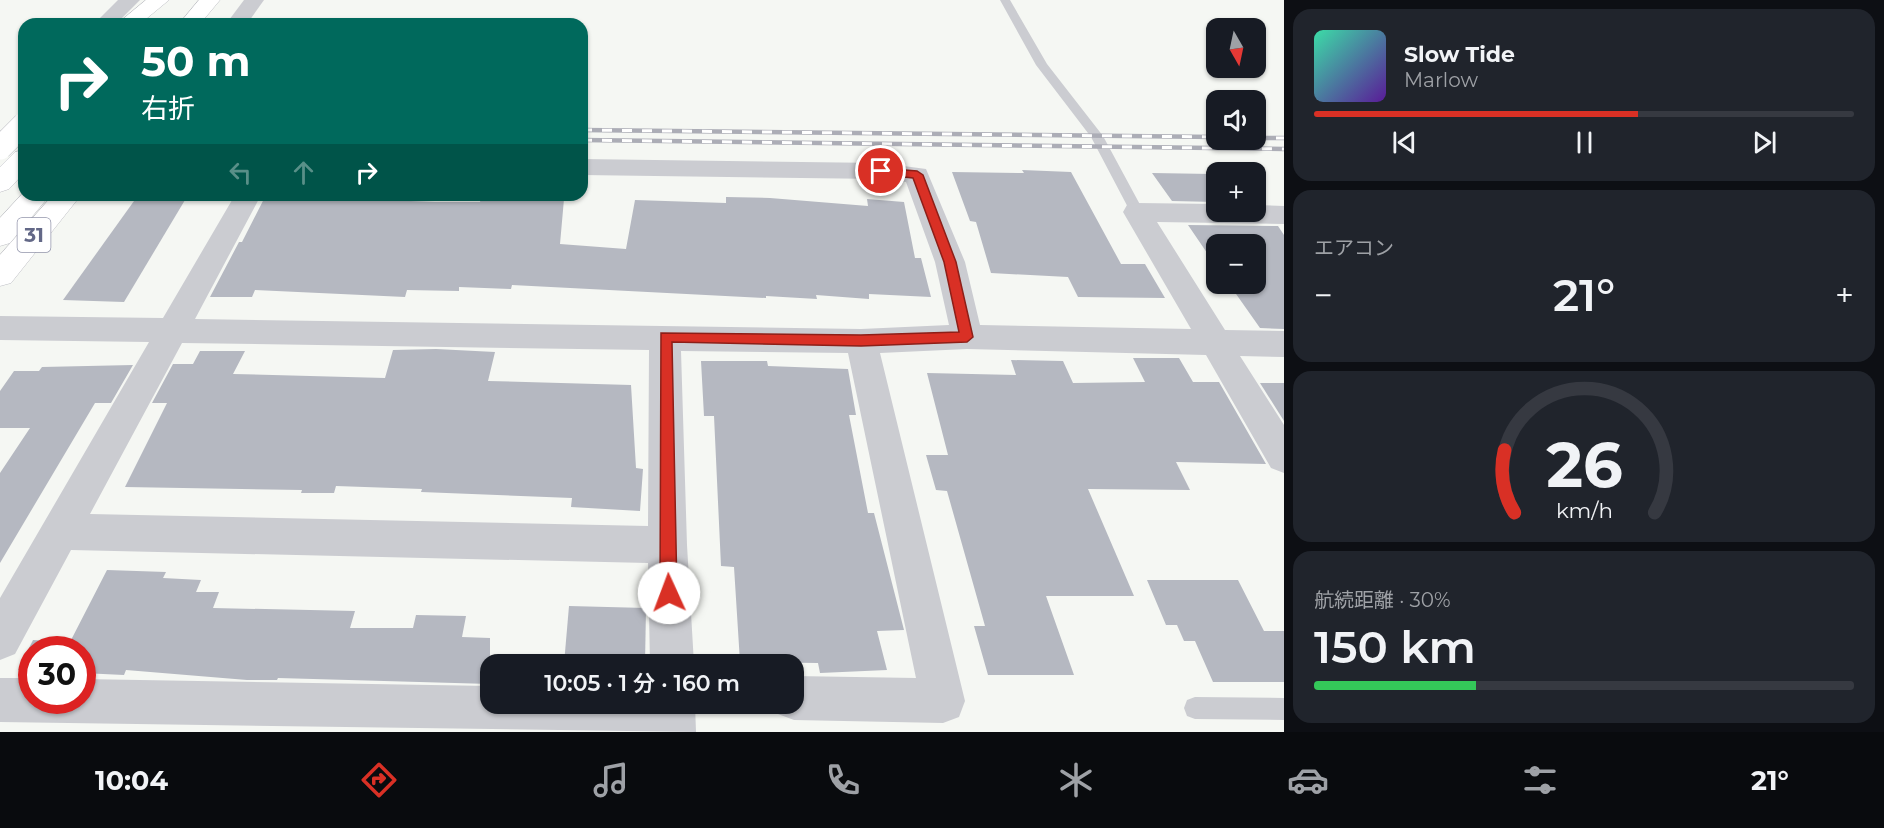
<!DOCTYPE html>
<html lang="ja">
<meta charset="utf-8">
<style>
body{margin:0;font-family:Montserrat,"Noto Sans JP",sans-serif;background:#20242c;color:#f1f3f6;height:100vh;display:flex;flex-direction:column;font-size:22px;white-space:nowrap}
*{box-sizing:border-box;margin:0}
p{font-size:20px;color:#9ea1a6}
.icon{flex:none;width:33px;height:33px;fill:none;stroke:currentColor;stroke-width:2;stroke-linecap:round;stroke-linejoin:round}
.map{position:relative;flex:1;overflow:hidden}
.details{display:flex;flex-direction:column;gap:9px;padding:9px;background:#0d0f14;width:600px}
.details>*{flex:none}
.banner{position:absolute;left:18px;top:18px;width:570px;height:183px;border-radius:18px;box-shadow:0 2px 4px #0004;background:#00695c;color:#fff;overflow:hidden}
.needle{width:39px;rotate:171deg}
.tools{position:absolute;left:1206px;top:18px;display:grid;gap:12px}
.tools a{display:grid;place-items:center;width:60px;height:60px;border-radius:12px;background:#171b24;box-shadow:0 2px 4px #0004;font-size:30px}
.speed{position:absolute;left:18px;top:636px;display:flex;gap:12px;font-size:30px;font-weight:700;text-align:center}
.speed>*{display:grid;place-content:center;width:78px;height:78px;border-radius:50%;background:#171b24;box-shadow:0 2px 4px #0004;line-height:1}
.speed .limit{border:9px solid #d22;background:#fff;color:#111}
.pin{position:absolute;display:grid;place-items:center;width:51px;height:51px;color:#fff;margin:-26px;border:3px solid #fff;border-radius:50%;box-shadow:0 2px 6px #0007}
.me{position:absolute;width:66px;margin:-33px;rotate:358deg;stroke-linejoin:round;filter:drop-shadow(0 0 4px #0008)}
.turn{display:flex;align-items:center;gap:21px;height:126px;padding:0 24px;font-size:27px}
.turn .icon{width:78px;height:78px;stroke-width:2.5}
.turn b{display:block;font-size:42px;line-height:51px}
.lanes{display:flex;align-items:center;height:57px;padding:0 24px;background:#0003;justify-content:center;gap:30px;direction:ltr}
.lanes .off{opacity:.35}
.big{font-size:45px;font-weight:600;line-height:1.1}
.details .widget{flex:1;display:flex;flex-direction:column;justify-content:center;gap:9px;min-width:0;padding:0 21px;border-radius:18px;background:#20242c}
.details .dial{align-items:center;gap:0}
.dial svg{height:156px;overflow:visible;fill:none;stroke:#363941;stroke-width:7;stroke-linecap:round;text-anchor:middle}
.dial text{fill:#f1f3f6;stroke:none}
.song{display:flex;align-items:center;gap:18px}
.cover{width:72px;height:72px;border-radius:9px;background:linear-gradient(135deg,hsl(160 70% 55%),hsl(270 70% 35%))}
.played{height:6px;border-radius:3px;background:linear-gradient(90deg,#d93025 60%,#363941 60%)}
.keys{display:flex;justify-content:space-around;direction:ltr}
.heat{display:flex;justify-content:space-between;align-items:center;font-size:33px;direction:ltr}
.charge{height:9px;border-radius:4px;background:linear-gradient(90deg,#34c759 30%,#363941 0)}
.trip{position:absolute;left:480px;top:654px;width:324px;height:60px;border-radius:18px;background:#171b24;box-shadow:0 2px 4px #0004;font-weight:600;line-height:60px;text-align:center}
.dock{display:flex;height:96px;justify-content:space-around;align-items:center;background:#090b0e;color:#9ea1a6}
.dock .icon{width:42px;height:42px}
.dock .current{color:#d93025}
.dock b{font-size:27px;color:#f1f3f6}
main{display:flex;flex:1;min-height:0}
.map>svg:first-child{display:block}
.building{fill:#b5b8c1}
.lines{fill:none;stroke-linecap:round;stroke-linejoin:round}
.primary-casing{stroke:#bdbec4;stroke-width:1}
.lane{fill:#cbccd1;fill-rule:evenodd}
.street{fill:#cbccd1;fill-rule:evenodd}
.primary{fill:#fff;fill-rule:evenodd}
.rail-casing{stroke:#acadb6;stroke-width:4.5}
.rail{stroke:#fff;stroke-width:3;stroke-dasharray:10;stroke-linecap:butt}
.primary-bridge-casing{stroke:#bdbec4;stroke-width:24;stroke-linecap:butt}
.primary-bridge{stroke:#fff;stroke-width:23}
.route{fill:#d93025;stroke:#8d1f18;stroke-width:1.5}
.labels{text-anchor:middle;dominant-baseline:central;stroke-width:6;stroke-linejoin:round;paint-order:stroke}
.shield{fill:#fff;stroke:#9295ab;stroke-width:1.5}
.shield-label{font-size:20px;font-weight:bold;fill:#636887}
</style>
<main>
<div class="map">
<svg width="1284" height="732" viewBox="0 0 1284 732">
<rect width="100%" height="100%" fill="#f5f7f3"/>
<!-- building -->
<g class="building">
<polygon points="1246,168 1249,172 1216,172 1216,202 1172,201 1152,173 1212,174 1209,169"/>
<polygon points="1022,170 1071,172 1121,264 1145,264 1165,298 1078,297 1068,277 991,273 976,222 970,221 952,172 1024,173"/>
<polygon points="266,195 435,202 480,202 481,198 564,199 560,244 626,249 635,200 726,203 726,197 770,198 868,206 867,199 904,202 915,258 921,258 931,297 869,294 869,299 816,295 817,299 766,296 766,298 512,285 511,289 459,287 459,291 407,290 405,297 255,290 252,297 210,297 239,242 242,242"/>
<polygon points="185,200 124,302 63,300 134,201"/>
<polygon points="1188,225 1278,226 1284,235 1284,329 1260,328 1229,284 1256,284 1256,244 1216,244 1216,266"/>
<polygon points="436,349 495,352 488,381 631,385 636,468 643,469 640,511 571,507 572,498 421,492 422,489 336,486 334,493 301,493 302,490 125,487 167,403 152,403 173,364 193,364 200,351 245,351 233,374 385,378 393,350"/>
<polygon points="1133,358 1179,358 1193,382 1219,382 1266,464 1176,462 1190,490 1088,489 1134,596 1046,596 1074,675 988,675 974,626 985,626 947,491 936,490 926,455 948,455 927,373 1016,375 1011,360 1063,361 1073,383 1145,382"/>
<polygon points="701,361 767,361 768,366 848,369 856,415 849,415 868,513 874,513 904,630 877,631 887,670 820,673 818,663 740,662 734,567 721,566 714,416 704,416"/>
<polygon points="133,365 111,403 95,403 0,563 0,473 30,428 0,428 0,391 14,371 39,371 42,367"/>
<polygon points="1260,383 1284,383 1284,421"/>
<polygon points="107,570 166,572 163,578 201,580 196,592 219,592 213,608 355,611 350,628 413,628 416,615 466,616 462,637 490,638 490,684 278,678 277,680 247,680 126,670 124,675 82,673 82,650 32,650 32,671 18,670 33,640 70,642"/>
<polygon points="1147,580 1238,580 1264,631 1284,631 1284,682 1213,682 1195,641 1184,641 1177,625 1166,625"/>
<polygon points="569,606 646,608 645,664 564,664"/>
</g>
<g class="lines">
<!-- primary casing -->
<g class="primary-casing">
<g id="primary">
<polygon points="146,0 169,0 140,24 117,24"/>
<polygon points="199,0 220,0 200,24 179,24"/>
<polygon points="24,150 24,173 9,189 0,192 0,167 15,152"/>
<polygon points="24,192 24,195 50,195 10,243 0,246 0,218"/>
<polygon points="53,195 81,195 11,283 0,286 0,255"/>
</g>
</g>
<!-- lane -->
<g class="lane">
<polygon points="1000,0 1010,0 1047,64 1103,136 1144,212 1142,215 1132,215 1091,137 1036,65"/>
<polygon points="1195,697 1284,698 1284,720 1195,719 1187,716 1184,708 1187,700"/>
</g>
<!-- street -->
<g class="street">
<polygon points="118,0 140,0 116,24 94,24"/>
<polygon points="244,0 264,0 247,24 226,24"/>
<path d="M582 159 881 163 926 169 965 262 980 325 1191 329 1123 212 1127 205 1137 203 1216 204V212H1256V205L1284 206V224L1157 222 1225 330 1284 331V357L1240 356 1284 425V473L1271 468 1206 355 967 349 880 353 965 701 959 717 943 723 794 720 778 714 774 704H794V676L916 678 848 353 681 351 687 545 694 664H650L648 563 71 550 15 654 0 660V598L149 342 0 340V316L163 318 235 195H261L195 319 861 329 949 325 935 262 906 182 881 179 582 175ZM182 343 649 350 648 526 90 514Z"/>
<polygon points="0,678 32,678 32,700 82,700 82,679 490,686 490,704 695,704 696,732 0,722"/>
</g>
<!-- primary -->
<use href="#primary" class="primary"/>
<!-- rail casing -->
<g class="rail-casing">
<g id="rail">
<polyline points="582,130 1216,137"/>
<polyline points="0,133 24,133"/>
<polyline points="1256,138 1284,138"/>
<polyline points="582,140 1284,149"/>
</g>
</g>
<!-- rail -->
<use href="#rail" class="rail"/>
<!-- primary-bridge casing -->
<g class="primary-bridge-casing">
<polyline id="primary-bridge" points="0,148 24,124"/>
</g>
<!-- primary-bridge -->
<use href="#primary-bridge" class="primary-bridge"/>
</g>
<!-- route -->
<polygon class="route" points="881,168 917,171 923,175 956,262 973,337 967,342 861,346 672,342 677,593 675,599 669,601 663,599 660,593 661,333 861,335 959,332 944,262 913,178 877,174 877,169"/>
<g class="labels">
<!-- shield labels -->
<rect class="shield" x="17.5" y="218" width="33" height="34" rx="4.5"/>
<g class="shield-label">
<text x="34" y="235">31</text>
</g>
</g>
</svg>
<div class="tools">
<a><svg class="needle" viewBox="-14 -14 28 28"><path d="M0-13l5 13h-10z" fill="#e53935"/><path d="M0 13l5-13h-10z" fill="#9ea1a6"/></svg></a>
<a><svg class="icon" aria-label="sound" viewBox="0 0 24 24"><path d="M4 9h4l5-4v14l-5-4H4zM17 9q2 3 0 6"/></svg></a>
<a>+</a>
<a>−</a>
</div>
<div class="speed"><div class="limit">30</div></div>
<div class="pin" style="left:881px;top:171px;background:#d93025"><svg class="icon" aria-label="arrive" viewBox="0 0 24 24"><path d="M6 21V4h12l-3 4 3 4H6"/></svg></div>
<svg class="me" style="left:669px;top:593px" viewBox="-20 -20 40 40"><circle r="19" fill="#fff"/><path d="M0-13L10 11 0 6-10 11z" fill="#d93025"/></svg>
<div class="trip">10:05 · 1 分 · 160 m</div>
<div class="banner">
<div class="turn"><svg class="icon" aria-label="right" viewBox="0 0 24 24"><path d="M7 20v-9h11M14 6l5 5-5 5"/></svg><div><b>50 m</b>右折</div></div>
<div class="lanes"><svg class="icon off" aria-label="left" viewBox="0 0 24 24"><path d="M17 20v-9H6M10 6l-5 5 5 5"/></svg><svg class="icon off" aria-label="ahead" viewBox="0 0 24 24"><path d="M12 20V5M6 11l6-6 6 6"/></svg><svg class="icon" aria-label="right" viewBox="0 0 24 24"><path d="M7 20v-9h11M14 6l5 5-5 5"/></svg></div>
</div>
</div>
<section class="details">
<div class="widget">
<div class="song"><i class="cover"></i><div><b>Slow Tide</b><p>Marlow</p></div></div>
<div class="played"></div>
<div class="keys"><svg class="icon" aria-label="previous" viewBox="0 0 24 24"><path d="M18 5L8 12l10 7zM5 5v14"/></svg><svg class="icon" aria-label="pause" viewBox="0 0 24 24"><path d="M8 5v14M16 5v14"/></svg><svg class="icon" aria-label="next" viewBox="0 0 24 24"><path d="M6 5l10 7-10 7zM19 5v14"/></svg></div>
</div>
<div class="widget"><p>エアコン</p>
<div class="heat"><a>−</a><b class="big">21°</b><a>+</a></div>
</div>
<div class="widget dial"><svg viewBox="0 0 100 80">
<path d="M14 69A42 42 0 1 1 86 69"/>
<path d="M14 69A42 42 0 0 1 9 37" stroke="#d93025"/>
<text x="50" y="56" font-size="32" font-weight="700">26</text>
<text x="50" y="72" font-size="11">km/h</text>
</svg></div>
<div class="widget"><p>航続距離 · 30%</p><b class="big">150 km</b><div class="charge"></div></div>
</section>
</main>
<nav class="dock">
<b>10:04</b>
<svg class="icon current" aria-label="directions" viewBox="0 0 24 24"><path d="M12 3l9 9-9 9-9-9zM9 14v-3h6M13 9l2 2-2 2"/></svg>
<svg class="icon" aria-label="music" viewBox="0 0 24 24"><path d="M9 18V5l10-2v13"/><circle cx="6" cy="18" r="3"/><circle cx="16" cy="16" r="3"/></svg>
<svg class="icon" aria-label="phone" viewBox="0 0 24 24"><path d="M5 4h4l2 5-3 2q2 4 5 5l2-3 5 2v4C11 20 4 13 5 4z"/></svg>
<svg class="icon" aria-label="climate" viewBox="0 0 24 24"><path d="M12 3v18M4 7l16 10M4 17L20 7"/></svg>
<svg class="icon" aria-label="car" viewBox="0 0 24 24"><path d="M5 17H2v-5l4-1 3-4h7l3 4 3 1v5h-3M9 17h6M6 11h13"/><circle cx="7" cy="17" r="2"/><circle cx="17" cy="17" r="2"/></svg>
<svg class="icon" aria-label="filters" viewBox="0 0 24 24"><path d="M4 7h16M4 17h16"/><circle cx="9" cy="7" r="2"/><circle cx="15" cy="17" r="2"/></svg>
<b>21°</b>
</nav>
